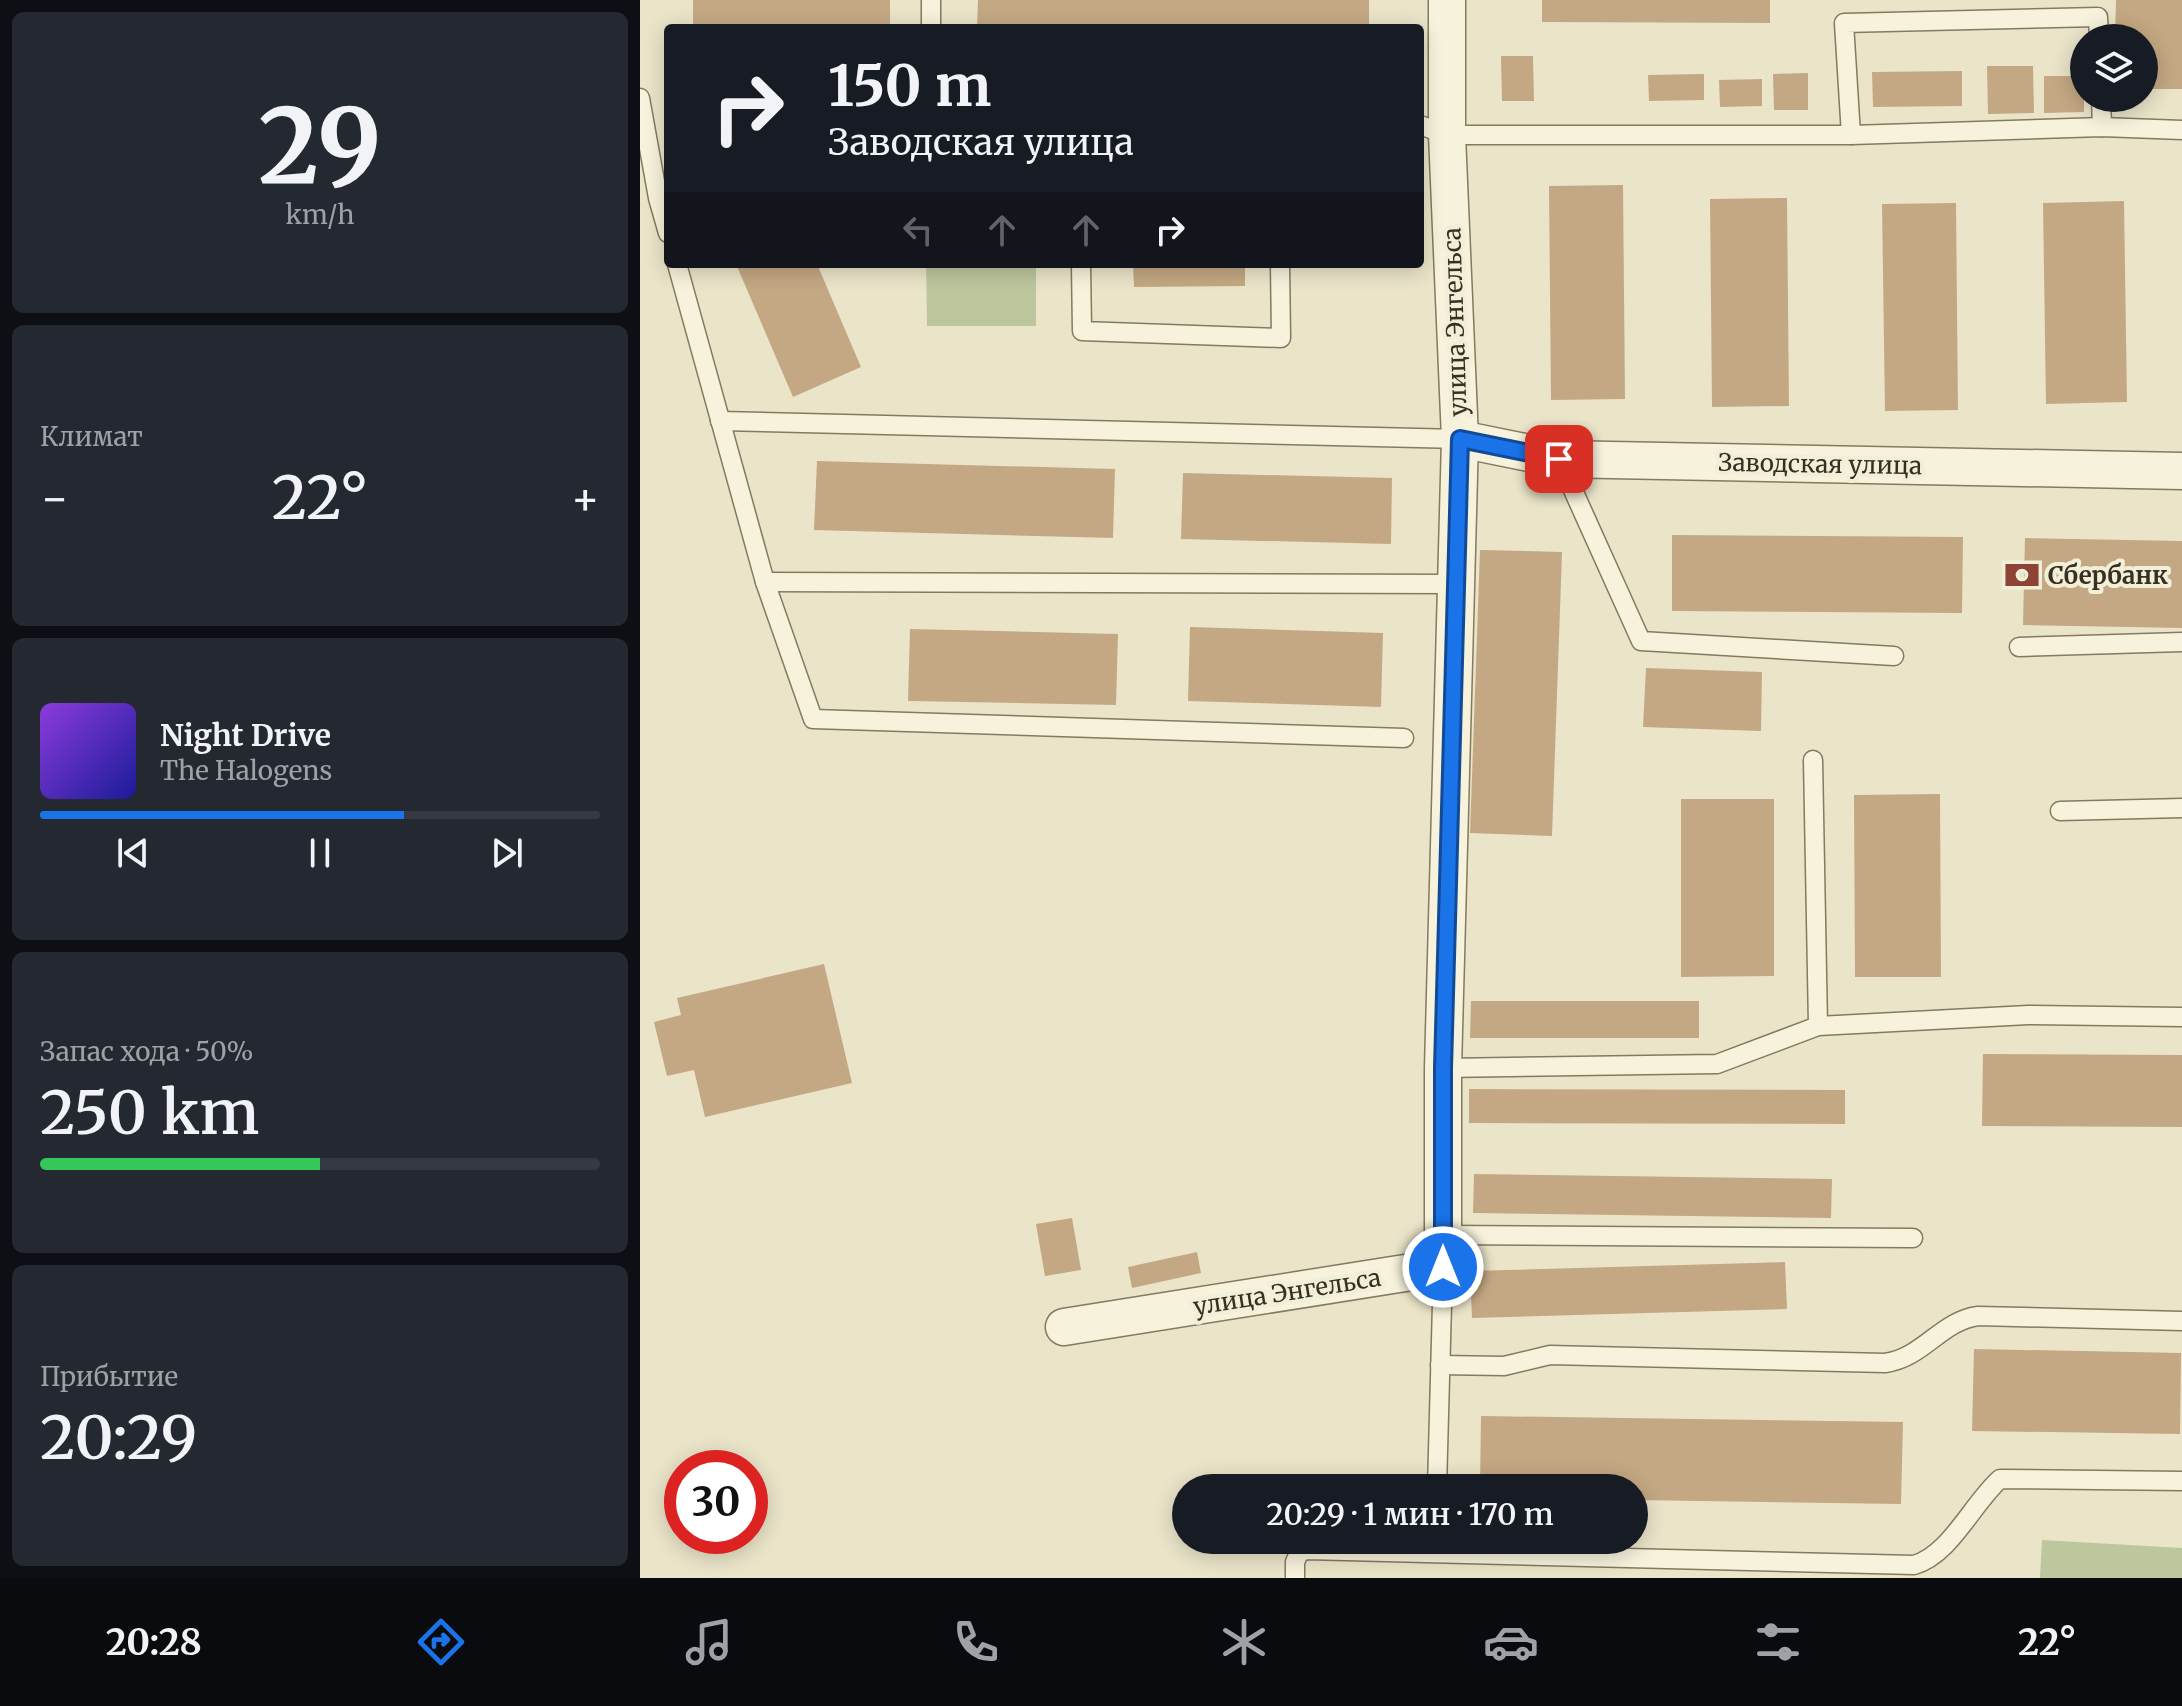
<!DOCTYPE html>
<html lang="ru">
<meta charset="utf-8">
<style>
body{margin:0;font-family:Merriweather,serif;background:#242831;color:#f1f3f6;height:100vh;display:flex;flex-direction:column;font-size:30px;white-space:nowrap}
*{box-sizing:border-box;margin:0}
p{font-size:26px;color:#9ea1a6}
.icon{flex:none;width:44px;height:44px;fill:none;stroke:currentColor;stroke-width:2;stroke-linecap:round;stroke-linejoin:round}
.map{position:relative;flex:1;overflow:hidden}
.side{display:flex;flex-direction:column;gap:12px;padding:12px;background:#0d0f14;width:640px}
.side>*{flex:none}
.guide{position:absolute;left:24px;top:24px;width:760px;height:244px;border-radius:8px;box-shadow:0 4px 20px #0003;background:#171b24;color:#f1f3f6;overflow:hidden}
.tools{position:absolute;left:1430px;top:24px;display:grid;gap:16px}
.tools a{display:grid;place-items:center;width:88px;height:88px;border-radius:50%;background:#171b24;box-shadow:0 4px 20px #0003;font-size:40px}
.speed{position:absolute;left:24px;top:1450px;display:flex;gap:16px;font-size:40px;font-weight:700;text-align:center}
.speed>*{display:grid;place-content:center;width:104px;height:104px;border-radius:50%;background:#171b24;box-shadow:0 4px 20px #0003;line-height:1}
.speed .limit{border:12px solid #d22;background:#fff;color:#111}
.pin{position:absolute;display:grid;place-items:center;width:68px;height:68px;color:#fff;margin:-34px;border-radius:16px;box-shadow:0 4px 12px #0006}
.me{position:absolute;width:88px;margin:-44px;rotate:0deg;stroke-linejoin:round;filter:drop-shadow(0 0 6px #0008)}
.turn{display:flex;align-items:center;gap:28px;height:168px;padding:0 32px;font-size:36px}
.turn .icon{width:104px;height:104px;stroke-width:2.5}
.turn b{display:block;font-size:56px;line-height:68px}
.lanes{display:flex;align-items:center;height:76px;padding:0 32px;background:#0003;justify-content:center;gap:40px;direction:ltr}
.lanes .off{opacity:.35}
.big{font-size:60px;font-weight:600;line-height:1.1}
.side .card{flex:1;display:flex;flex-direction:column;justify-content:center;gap:12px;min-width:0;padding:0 28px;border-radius:12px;background:#242831}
.side .dial{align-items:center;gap:0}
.dial b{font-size:104px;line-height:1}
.song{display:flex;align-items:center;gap:24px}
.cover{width:96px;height:96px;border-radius:12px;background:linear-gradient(135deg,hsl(270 70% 55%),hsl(240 70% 35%))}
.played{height:8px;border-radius:4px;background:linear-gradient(90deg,#1a73e8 65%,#363941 65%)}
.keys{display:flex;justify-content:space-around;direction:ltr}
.heat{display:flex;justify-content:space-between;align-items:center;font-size:44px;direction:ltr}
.charge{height:12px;border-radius:6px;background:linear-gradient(90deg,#34c759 50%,#363941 0)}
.trip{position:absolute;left:532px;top:1474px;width:476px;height:80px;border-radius:40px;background:#171b24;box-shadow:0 4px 20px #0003;font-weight:600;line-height:80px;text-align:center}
.tabs{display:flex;height:128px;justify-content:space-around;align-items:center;background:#090b0e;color:#9ea1a6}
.tabs .icon{width:56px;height:56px}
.tabs .current{color:#1a73e8}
.tabs b{font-size:36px;color:#f1f3f6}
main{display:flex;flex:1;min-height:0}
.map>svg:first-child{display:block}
.green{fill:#bcc79e}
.building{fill:#c4a883}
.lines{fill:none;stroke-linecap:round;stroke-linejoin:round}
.service-casing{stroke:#85795f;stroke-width:21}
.minor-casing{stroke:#85795f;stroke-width:39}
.service{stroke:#f6f2db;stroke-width:18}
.minor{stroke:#f6f2db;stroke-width:36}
.route-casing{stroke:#114b97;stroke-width:20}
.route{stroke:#1a73e8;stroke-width:14}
.labels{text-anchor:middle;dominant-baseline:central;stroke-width:8;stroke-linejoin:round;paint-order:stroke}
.street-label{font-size:24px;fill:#372f21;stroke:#f2efd8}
.poi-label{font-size:24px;font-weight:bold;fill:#372f21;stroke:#f2efd8;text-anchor:start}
</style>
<main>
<section class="side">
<div class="card dial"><b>29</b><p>km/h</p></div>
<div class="card"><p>Климат</p>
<div class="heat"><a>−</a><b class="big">22°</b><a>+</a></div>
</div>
<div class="card">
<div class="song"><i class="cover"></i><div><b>Night Drive</b><p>The Halogens</p></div></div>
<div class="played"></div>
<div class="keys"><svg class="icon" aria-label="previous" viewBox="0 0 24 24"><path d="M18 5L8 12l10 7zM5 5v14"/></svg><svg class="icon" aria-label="pause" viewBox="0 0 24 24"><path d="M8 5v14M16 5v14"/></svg><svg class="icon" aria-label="next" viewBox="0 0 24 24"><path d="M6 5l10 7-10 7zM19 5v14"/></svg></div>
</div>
<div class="card"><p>Запас хода · 50%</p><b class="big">250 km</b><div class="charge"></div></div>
<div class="card"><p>Прибытие</p><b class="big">20:29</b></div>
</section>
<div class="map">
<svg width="1542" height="1578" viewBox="0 0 1542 1578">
<rect width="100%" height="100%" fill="#eae5c9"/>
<!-- green -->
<g class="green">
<polygon points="286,264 396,264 396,326 287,326"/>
<polygon points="1402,1540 1542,1548 1542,1578 1400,1578"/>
</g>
<!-- building -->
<g class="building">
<rect x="53" y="0" width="197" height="28"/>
<polygon points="338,0 729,0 729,28 337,28"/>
<polygon points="902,0 1130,0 1130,23 902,22"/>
<polygon points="1476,0 1542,0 1542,89 1504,89 1504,38 1475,38"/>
<polygon points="861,56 893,56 894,101 862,101"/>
<polygon points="1347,66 1393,66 1394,113 1348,114"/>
<polygon points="1322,71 1322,106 1233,107 1232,72"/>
<polygon points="1168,73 1168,110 1134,110 1133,74"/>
<polygon points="1064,74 1064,100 1009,101 1008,75"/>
<polygon points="1404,76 1444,76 1444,112 1404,113"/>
<polygon points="1122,79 1122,106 1080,107 1079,80"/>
<polygon points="983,185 985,399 911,400 909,186"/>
<polygon points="1147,198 1149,406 1072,407 1070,199"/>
<polygon points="1484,201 1487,402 1406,404 1403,203"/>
<polygon points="1316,203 1318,410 1245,411 1242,204"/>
<polygon points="96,264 177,264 221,367 153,397"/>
<polygon points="493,264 605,264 605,286 494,287"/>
<polygon points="177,461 475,469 473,538 174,530"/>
<polygon points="543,473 752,478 751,544 541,539"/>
<polygon points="1032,535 1323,537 1322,613 1032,611"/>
<polygon points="1385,538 1542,541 1542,628 1383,625"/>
<polygon points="840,550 922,552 912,836 830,833"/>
<polygon points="550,627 743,633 741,707 548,701"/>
<polygon points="270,629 478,634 476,705 268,701"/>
<polygon points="1006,668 1122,672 1121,731 1003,727"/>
<polygon points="1300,794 1301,977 1215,977 1214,795"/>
<polygon points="1041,799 1134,799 1134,976 1041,977"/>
<polygon points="184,964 212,1083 65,1117 54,1070 27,1076 14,1022 41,1015 37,998"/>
<polygon points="831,1001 1059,1001 1059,1038 830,1038"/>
<polygon points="1343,1054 1542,1055 1542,1127 1342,1126"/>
<polygon points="829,1089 1205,1090 1205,1124 829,1123"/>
<polygon points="834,1174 1192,1179 1191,1218 833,1213"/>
<polygon points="432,1218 441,1270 405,1276 396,1224"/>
<polygon points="557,1252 561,1273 492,1288 488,1267"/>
<polygon points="1145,1262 1147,1309 832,1318 830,1271"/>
<polygon points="1334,1349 1541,1353 1540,1434 1332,1431"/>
<polygon points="841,1416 1263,1422 1261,1504 994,1500 994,1488 840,1488"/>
</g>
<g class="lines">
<!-- service casing -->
<g class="service-casing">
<g id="service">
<polyline points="291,28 291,0"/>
<polyline points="0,98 18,198 28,233"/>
<polyline points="1461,98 1462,127"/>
<polyline points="780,125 807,135 1211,135 1462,127 1542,130"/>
<polyline points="1211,135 1204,23 1458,17 1459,38"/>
<polyline points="37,264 125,582 173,719 764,738"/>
<polyline points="441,264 442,331 641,338 640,264"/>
<polyline points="80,421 820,439"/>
<polyline points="919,459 1001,641 1254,656"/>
<polyline points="125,582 816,584"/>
<polyline points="1379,647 1542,642"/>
<polyline points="1420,811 1542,808"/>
<polyline points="1178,1026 1388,1015 1542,1017"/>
<polyline points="803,1068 1077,1064 1178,1026 1173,760"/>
<polyline points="803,1235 1273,1238"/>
<path d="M800 1365 864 1366 910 1355 1245 1363C1283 1358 1301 1321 1338 1316L1542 1321"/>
<polyline points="797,1488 803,1267"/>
<path d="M655 1578V1562L659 1553 666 1550 1274 1565C1310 1555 1332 1504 1360 1479L1542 1481"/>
</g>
</g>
<!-- minor casing -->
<g class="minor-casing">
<g id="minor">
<polyline points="820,439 919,459 1542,471"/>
<polyline points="424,1327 803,1267 803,1068 820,439 807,135 807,0"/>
</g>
</g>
<!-- service -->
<use href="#service" class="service"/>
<!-- minor -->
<use href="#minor" class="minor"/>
</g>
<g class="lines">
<!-- route casing -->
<g class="route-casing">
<polyline id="route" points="803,1267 803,1068 820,439 919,459"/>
</g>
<!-- route -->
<use href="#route" class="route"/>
</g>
<!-- icons -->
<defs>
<g id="bank-bare" transform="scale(2.76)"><path d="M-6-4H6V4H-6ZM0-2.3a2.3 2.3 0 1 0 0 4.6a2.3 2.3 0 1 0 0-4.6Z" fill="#8d4336" stroke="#f2efd8" stroke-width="2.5" paint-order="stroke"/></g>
</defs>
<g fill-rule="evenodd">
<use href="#bank-bare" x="1382" y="575"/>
</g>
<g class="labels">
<!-- street labels -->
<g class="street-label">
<text transform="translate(815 322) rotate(-92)">улица Энгельса</text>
<text transform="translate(1180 464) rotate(1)">Заводская улица</text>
<text transform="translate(647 1292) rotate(-9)">улица Энгельса</text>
</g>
<!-- poi labels -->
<g class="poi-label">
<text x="1408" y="575">Сбербанк</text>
</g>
</g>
</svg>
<div class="tools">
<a><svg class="icon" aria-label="layers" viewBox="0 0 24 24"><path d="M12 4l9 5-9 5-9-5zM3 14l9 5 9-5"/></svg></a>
</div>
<div class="speed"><div class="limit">30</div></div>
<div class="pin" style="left:919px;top:459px;background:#d93025"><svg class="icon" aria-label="arrive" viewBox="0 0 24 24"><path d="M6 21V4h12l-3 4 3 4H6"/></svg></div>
<svg class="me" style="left:803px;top:1267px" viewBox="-20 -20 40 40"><circle r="17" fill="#1a73e8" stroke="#fff" stroke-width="3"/><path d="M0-11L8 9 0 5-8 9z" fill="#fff"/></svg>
<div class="trip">20:29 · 1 мин · 170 m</div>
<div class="guide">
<div class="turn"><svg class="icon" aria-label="right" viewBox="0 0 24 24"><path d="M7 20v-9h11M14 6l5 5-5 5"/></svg><div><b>150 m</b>Заводская улица</div></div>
<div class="lanes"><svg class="icon off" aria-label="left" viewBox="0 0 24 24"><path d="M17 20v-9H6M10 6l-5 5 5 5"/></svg><svg class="icon off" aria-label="ahead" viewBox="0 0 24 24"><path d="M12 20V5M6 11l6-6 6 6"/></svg><svg class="icon off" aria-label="ahead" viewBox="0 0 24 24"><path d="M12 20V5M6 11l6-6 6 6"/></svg><svg class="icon" aria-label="right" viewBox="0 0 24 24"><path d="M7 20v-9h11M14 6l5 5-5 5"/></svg></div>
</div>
</div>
</main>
<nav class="tabs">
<b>20:28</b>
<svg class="icon current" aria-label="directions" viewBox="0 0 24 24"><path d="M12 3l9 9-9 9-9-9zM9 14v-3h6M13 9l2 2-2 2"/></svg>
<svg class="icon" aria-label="music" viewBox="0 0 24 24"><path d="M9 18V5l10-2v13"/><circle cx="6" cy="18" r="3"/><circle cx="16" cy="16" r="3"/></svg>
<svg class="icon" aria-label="phone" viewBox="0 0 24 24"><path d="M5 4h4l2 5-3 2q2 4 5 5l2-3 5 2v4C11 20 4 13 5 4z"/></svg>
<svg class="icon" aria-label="climate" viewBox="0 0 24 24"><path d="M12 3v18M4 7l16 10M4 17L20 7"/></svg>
<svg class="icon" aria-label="car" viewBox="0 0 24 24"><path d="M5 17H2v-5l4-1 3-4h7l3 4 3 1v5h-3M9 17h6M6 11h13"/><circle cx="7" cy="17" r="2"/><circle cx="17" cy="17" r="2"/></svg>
<svg class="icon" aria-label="filters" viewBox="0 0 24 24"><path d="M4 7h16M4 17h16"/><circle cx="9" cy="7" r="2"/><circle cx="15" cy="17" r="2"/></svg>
<b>22°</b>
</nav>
